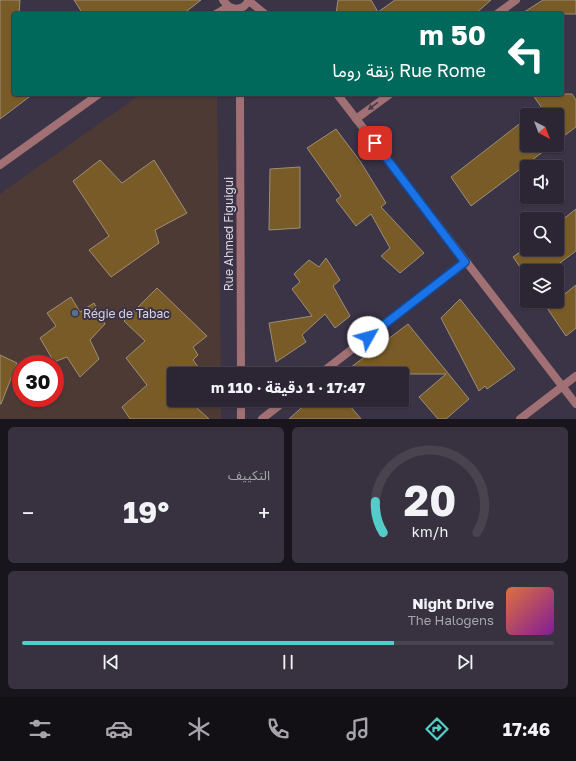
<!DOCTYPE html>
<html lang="ar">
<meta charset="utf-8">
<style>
body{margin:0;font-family:"Golos Text","Noto Sans Arabic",sans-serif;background:#383240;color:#f1f3f6;direction:rtl;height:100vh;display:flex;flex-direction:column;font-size:15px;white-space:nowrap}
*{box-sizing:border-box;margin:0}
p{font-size:13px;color:#a6a5ac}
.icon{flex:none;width:22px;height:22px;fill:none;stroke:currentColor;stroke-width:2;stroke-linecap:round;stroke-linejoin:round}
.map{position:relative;height:419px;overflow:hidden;direction:ltr}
.details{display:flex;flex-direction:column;gap:8px;padding:8px;background:#18151d;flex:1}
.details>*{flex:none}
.guide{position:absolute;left:12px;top:12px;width:552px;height:84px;border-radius:4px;box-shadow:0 1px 3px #0004,0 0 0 1px #48434f;direction:rtl;background:#00695c;color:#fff;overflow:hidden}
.needle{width:26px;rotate:138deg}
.fabs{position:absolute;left:520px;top:108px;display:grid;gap:8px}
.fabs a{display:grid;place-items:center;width:44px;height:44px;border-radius:4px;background:#2c2634;box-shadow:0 1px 3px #0004,0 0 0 1px #48434f;font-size:20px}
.speed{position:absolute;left:12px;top:355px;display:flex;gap:8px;font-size:20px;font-weight:700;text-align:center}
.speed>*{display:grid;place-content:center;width:52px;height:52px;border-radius:50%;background:#2c2634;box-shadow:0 1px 3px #0004,0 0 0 1px #48434f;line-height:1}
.speed .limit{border:6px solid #d22;background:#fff;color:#111}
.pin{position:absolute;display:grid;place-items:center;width:34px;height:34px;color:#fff;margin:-17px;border-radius:8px;box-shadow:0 2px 6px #0006}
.me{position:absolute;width:44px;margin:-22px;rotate:52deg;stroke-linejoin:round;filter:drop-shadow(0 0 3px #0008)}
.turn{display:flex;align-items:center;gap:14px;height:84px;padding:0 12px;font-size:18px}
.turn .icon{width:52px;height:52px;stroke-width:2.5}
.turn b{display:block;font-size:28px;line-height:34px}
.big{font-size:30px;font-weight:700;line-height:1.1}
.details .tile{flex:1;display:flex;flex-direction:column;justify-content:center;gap:6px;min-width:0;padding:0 14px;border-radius:6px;background:#383240}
.details .dial{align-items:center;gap:0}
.dial svg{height:104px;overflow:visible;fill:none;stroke:#48434f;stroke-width:7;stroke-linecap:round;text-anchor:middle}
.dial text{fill:#f1f3f6;stroke:none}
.song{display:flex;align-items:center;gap:12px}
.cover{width:48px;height:48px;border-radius:6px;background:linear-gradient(135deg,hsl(20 70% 55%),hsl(290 70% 35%))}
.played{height:4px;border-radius:2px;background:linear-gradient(90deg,#53cdca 70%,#48434f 70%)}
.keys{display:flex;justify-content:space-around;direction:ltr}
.heat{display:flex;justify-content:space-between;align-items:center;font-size:22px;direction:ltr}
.details .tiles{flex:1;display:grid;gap:8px;grid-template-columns:1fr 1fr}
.tile:last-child{grid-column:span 2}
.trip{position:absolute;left:167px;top:367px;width:242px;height:40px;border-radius:4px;background:#2c2634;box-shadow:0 1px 3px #0004,0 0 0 1px #48434f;font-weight:700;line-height:40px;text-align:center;direction:rtl}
.menu{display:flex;height:64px;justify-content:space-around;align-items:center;background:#120f15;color:#a6a5ac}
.menu .icon{width:28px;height:28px}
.menu .active{color:#53cdca}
.menu b{font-size:18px;color:#f1f3f6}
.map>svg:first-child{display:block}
.commercial{fill:#4e3a34;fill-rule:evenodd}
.building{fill:#785b27;stroke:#9c8f7a}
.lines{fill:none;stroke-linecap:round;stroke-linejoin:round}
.minor{stroke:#a07074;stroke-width:8}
.oneway{fill:#45394b}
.route-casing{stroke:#114b97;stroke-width:10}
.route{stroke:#1a73e8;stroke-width:7}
.service-dot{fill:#5c6f8a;stroke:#3b3346;stroke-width:1.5}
.labels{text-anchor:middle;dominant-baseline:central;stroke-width:4;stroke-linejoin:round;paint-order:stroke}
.street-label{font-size:12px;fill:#dad5e1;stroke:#3b3346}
.poi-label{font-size:12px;fill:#dad5e1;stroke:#3b3346;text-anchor:start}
</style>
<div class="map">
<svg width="576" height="419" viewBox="0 0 576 419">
<rect width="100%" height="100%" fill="#3b3346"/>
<!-- commercial -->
<path class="commercial" d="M141 94H217L221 374H174V400H221V419H0V194ZM21 364H55V398H21Z"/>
<!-- building -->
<g class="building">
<polygon points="0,0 20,0 19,14 14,14 14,94 33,94 0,119"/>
<polygon points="74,0 201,0 183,14 83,14"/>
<polygon points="338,0 371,0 378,12 395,0 491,0 475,14 336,14"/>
<polygon points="543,0 576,0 576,14 521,14"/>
<polygon points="532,94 572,94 576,100 576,127 557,141 557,115 547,115"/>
<polygon points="527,118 527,145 552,145 471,206 451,177"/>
<polygon points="336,129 360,161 386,203 381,207 424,253 400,273 381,256 390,248 371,214 356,226 336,200 341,196 307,148"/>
<polygon points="100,160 122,183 154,160 187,213 155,230 159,243 111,277 89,250 109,236 73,181"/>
<polygon points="300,167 300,228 269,230 270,169"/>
<polygon points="576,209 576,251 549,271 523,271 513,257 524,249 557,249 557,224"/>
<polygon points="326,258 340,280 333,286 350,316 335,328 325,314 302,335 306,342 276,362 269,323 312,316 292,289 300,282 294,274 309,260 319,267"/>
<polygon points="576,285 576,328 566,336 547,308"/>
<polygon points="157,288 207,336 193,347 198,355 193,360 203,374 174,374 174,400 197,400 197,408 209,419 130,419 122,407 147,385 126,358 145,341 124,321"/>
<polygon points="71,297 80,312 94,303 105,324 90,340 99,359 80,377 67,357 54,362 40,338 56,326 47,313"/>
<polygon points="460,299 515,369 487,389 485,386 479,391 441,318"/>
<polygon points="408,324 469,399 446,419 438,419 419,397 446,374 342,374"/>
<polygon points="0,355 17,363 1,404 0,404"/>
<polygon points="310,400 345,400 361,419 289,419"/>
</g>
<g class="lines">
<!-- minor -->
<g class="minor">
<path d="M223 0C230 11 243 12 249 0"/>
<polyline points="249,1 265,14"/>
<polyline points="216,14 228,7"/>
<polyline points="497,14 516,0"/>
<polyline points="240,94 241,374"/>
<polyline points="337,94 576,404"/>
<polyline points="356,119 390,94"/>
<polyline points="0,165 99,94"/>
<polyline points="320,374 465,262"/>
<polyline points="241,400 241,419"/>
<polyline points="262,419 286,400"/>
<polyline points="520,419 576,376"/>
</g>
</g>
<!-- one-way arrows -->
<defs><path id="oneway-solid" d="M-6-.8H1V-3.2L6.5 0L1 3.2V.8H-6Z"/></defs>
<use class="oneway" href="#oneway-solid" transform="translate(373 106) rotate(143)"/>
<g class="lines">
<!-- route casing -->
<g class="route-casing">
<polyline id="route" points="368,337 465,262 375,143"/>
</g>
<!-- route -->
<use href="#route" class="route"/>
</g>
<!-- markers -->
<circle class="service-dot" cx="75" cy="313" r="4"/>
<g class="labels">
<!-- street labels -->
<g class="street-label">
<text transform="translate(228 234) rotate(-90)">Rue Ahmed Figuigui</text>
</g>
<!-- poi labels -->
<g class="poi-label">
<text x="83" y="313">Régie de Tabac</text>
</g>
</g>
</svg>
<div class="fabs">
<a><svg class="needle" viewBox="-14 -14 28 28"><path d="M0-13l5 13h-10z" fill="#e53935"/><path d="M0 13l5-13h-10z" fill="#a6a5ac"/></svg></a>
<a><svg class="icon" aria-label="sound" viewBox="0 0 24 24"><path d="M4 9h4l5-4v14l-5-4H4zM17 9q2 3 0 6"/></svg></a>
<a><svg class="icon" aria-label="search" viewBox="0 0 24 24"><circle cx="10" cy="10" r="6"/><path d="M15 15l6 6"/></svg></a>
<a><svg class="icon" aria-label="layers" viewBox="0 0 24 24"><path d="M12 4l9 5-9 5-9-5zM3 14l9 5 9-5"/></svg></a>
</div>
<div class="speed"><div class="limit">30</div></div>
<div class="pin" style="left:375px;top:143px;background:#d93025"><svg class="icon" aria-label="arrive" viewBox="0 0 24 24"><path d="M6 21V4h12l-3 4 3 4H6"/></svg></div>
<svg class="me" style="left:368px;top:337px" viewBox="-20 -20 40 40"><circle r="19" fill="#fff"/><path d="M0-13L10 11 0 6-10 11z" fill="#1a73e8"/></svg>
<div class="trip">17:47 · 1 دقيقة · 110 m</div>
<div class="guide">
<div class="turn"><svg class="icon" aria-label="left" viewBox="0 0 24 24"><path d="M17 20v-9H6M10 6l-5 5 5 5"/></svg><div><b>50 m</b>Rue Rome زنقة روما</div></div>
</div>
</div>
<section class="details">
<div class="tiles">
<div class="tile dial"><svg viewBox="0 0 100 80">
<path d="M14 69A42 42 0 1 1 86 69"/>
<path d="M14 69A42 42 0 0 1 8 45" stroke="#53cdca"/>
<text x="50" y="56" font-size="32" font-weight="700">20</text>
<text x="50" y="72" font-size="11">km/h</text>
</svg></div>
<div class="tile"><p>التكييف</p>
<div class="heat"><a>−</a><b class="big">19°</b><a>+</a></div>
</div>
<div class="tile">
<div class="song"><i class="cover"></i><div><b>Night Drive</b><p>The Halogens</p></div></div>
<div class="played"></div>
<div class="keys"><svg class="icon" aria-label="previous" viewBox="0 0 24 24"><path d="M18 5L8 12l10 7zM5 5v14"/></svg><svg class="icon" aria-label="pause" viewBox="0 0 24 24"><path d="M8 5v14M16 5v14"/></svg><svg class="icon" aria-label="next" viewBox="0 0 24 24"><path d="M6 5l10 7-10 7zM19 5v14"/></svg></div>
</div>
</div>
</section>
<nav class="menu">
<b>17:46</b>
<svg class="icon active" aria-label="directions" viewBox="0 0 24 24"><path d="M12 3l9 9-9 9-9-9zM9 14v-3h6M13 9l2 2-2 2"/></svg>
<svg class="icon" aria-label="music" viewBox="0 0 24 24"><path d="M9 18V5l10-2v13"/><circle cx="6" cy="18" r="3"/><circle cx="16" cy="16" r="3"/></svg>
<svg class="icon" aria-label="phone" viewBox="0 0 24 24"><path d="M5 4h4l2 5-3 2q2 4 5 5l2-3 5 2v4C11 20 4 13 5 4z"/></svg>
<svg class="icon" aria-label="climate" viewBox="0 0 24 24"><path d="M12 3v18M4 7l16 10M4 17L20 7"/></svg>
<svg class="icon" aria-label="car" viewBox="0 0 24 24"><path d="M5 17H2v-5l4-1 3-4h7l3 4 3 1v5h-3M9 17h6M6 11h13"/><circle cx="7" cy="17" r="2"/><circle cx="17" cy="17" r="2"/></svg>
<svg class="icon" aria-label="filters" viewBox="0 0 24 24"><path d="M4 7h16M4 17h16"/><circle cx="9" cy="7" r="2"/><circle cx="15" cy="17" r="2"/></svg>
</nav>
